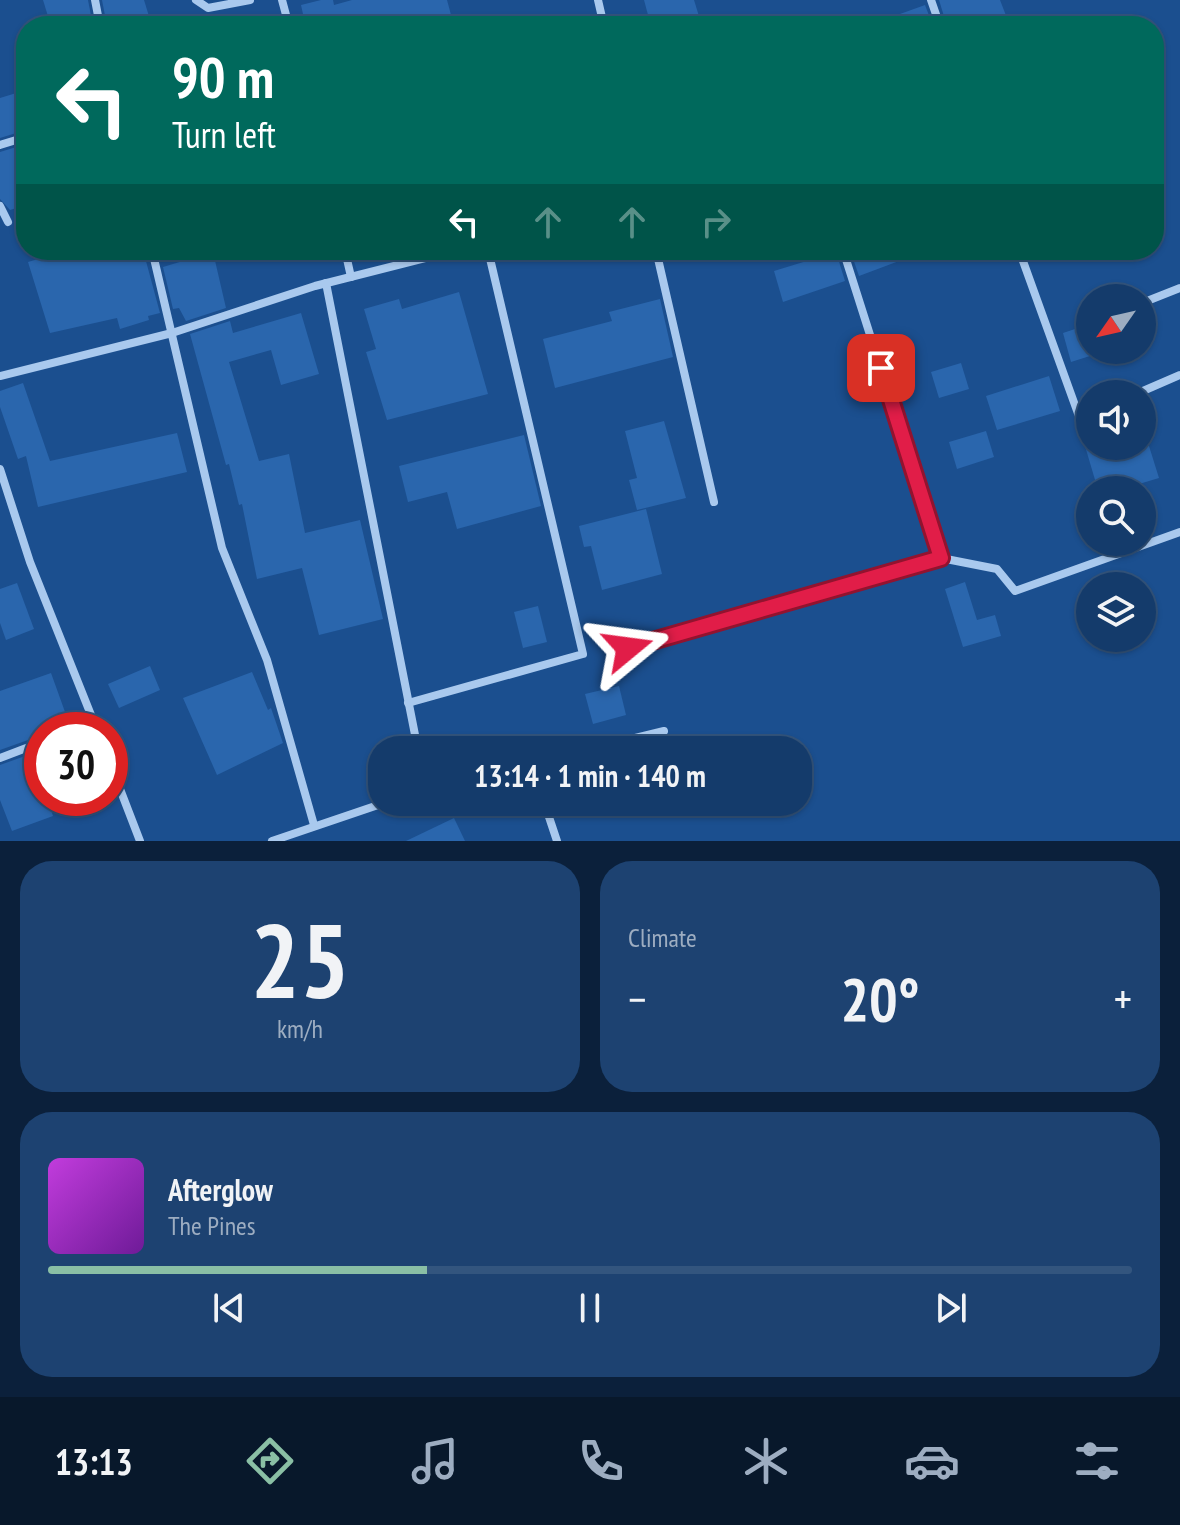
<!DOCTYPE html>
<meta charset="utf-8">
<style>
body{margin:0;font-family:"PT Sans Narrow",sans-serif;background:#1d4271;color:#f1f3f6;height:100vh;display:flex;flex-direction:column;font-size:30px;white-space:nowrap}
*{box-sizing:border-box;margin:0}
p{font-size:26px;color:#9dadc1}
.icon{flex:none;width:44px;height:44px;fill:none;stroke:currentColor;stroke-width:2;stroke-linecap:round;stroke-linejoin:round}
.map{position:relative;height:841px;overflow:hidden}
.drawer{display:flex;flex-direction:column;gap:20px;padding:20px;background:#0b203b;flex:1}
.drawer>*{flex:none}
.top-card{position:absolute;left:16px;top:16px;width:1148px;height:244px;border-radius:32px;box-shadow:0 2px 6px #0004,0 0 0 2px #33557e;background:#00695c;color:#fff;overflow:hidden}
.needle{width:52px;rotate:236deg}
.fabs{position:absolute;left:1076px;top:284px;display:grid;gap:16px}
.fabs a{display:grid;place-items:center;width:80px;height:80px;border-radius:50%;background:#143b6b;box-shadow:0 2px 6px #0004,0 0 0 2px #33557e;font-size:40px}
.speed{position:absolute;left:24px;top:712px;display:flex;gap:16px;font-size:40px;font-weight:700;text-align:center}
.speed>*{display:grid;place-content:center;width:104px;height:104px;border-radius:50%;background:#143b6b;box-shadow:0 2px 6px #0004,0 0 0 2px #33557e;line-height:1}
.speed .limit{border:12px solid #d22;background:#fff;color:#111}
.pin{position:absolute;display:grid;place-items:center;width:68px;height:68px;color:#fff;margin:-34px;border-radius:16px;box-shadow:0 4px 12px #0006}
.me{position:absolute;width:88px;margin:-44px;rotate:74deg;stroke-linejoin:round;filter:drop-shadow(0 0 6px #0008)}
.turn{display:flex;align-items:center;gap:28px;height:168px;padding:0 24px;font-size:36px}
.turn .icon{width:104px;height:104px;stroke-width:2.5}
.turn b{display:block;font-size:56px;line-height:68px}
.lanes{display:flex;align-items:center;height:76px;padding:0 24px;background:#0003;justify-content:center;gap:40px;direction:ltr}
.lanes .off{opacity:.35}
.big{font-size:60px;font-weight:700;line-height:1.1}
.drawer .tile{flex:1;display:flex;flex-direction:column;justify-content:center;gap:12px;min-width:0;padding:0 28px;border-radius:32px;background:#1d4271}
.drawer .dial{align-items:center;gap:0}
.dial b{font-size:104px;line-height:1}
.song{display:flex;align-items:center;gap:24px}
.cover{width:96px;height:96px;border-radius:12px;background:linear-gradient(135deg,hsl(290 70% 55%),hsl(280 70% 35%))}
.played{height:8px;border-radius:4px;background:linear-gradient(90deg,#8abfa5 35%,#33557e 35%)}
.keys{display:flex;justify-content:space-around;direction:ltr}
.heat{display:flex;justify-content:space-between;align-items:center;font-size:44px;direction:ltr}
.drawer .tiles{flex:1;display:grid;gap:20px;grid-template-columns:1fr 1fr}
.tile:last-child{grid-column:span 2}
.trip{position:absolute;left:368px;top:736px;width:444px;height:80px;border-radius:32px;background:#143b6b;box-shadow:0 2px 6px #0004,0 0 0 2px #33557e;font-weight:700;line-height:80px;text-align:center}
.tabs{display:flex;height:128px;justify-content:space-around;align-items:center;background:#08182b;color:#9dadc1}
.tabs .icon{width:56px;height:56px}
.tabs .selected{color:#8abfa5}
.tabs b{font-size:36px;color:#f1f3f6}
.map>svg:first-child{display:block}
.building{fill:#2a66ad}
.lines{fill:none;stroke-linecap:round;stroke-linejoin:round}
.minor{stroke:#a9c9ee;stroke-width:8}
.route-casing{stroke:#92132f;stroke-width:20}
.route{stroke:#e11d48;stroke-width:14}
</style>
<div class="map">
<svg width="1180" height="841" viewBox="0 0 1180 841">
<rect width="100%" height="100%" fill="#1b4f8f"/>
<!-- building -->
<g class="building">
<polygon points="43,0 88,0 93,26 51,26"/>
<polygon points="102,0 144,0 152,26 107,26"/>
<polygon points="321,0 333,0 334,5 352,0 447,0 454,26 296,26 294,16 303,14 301,5"/>
<polygon points="644,0 694,0 702,26 651,26"/>
<polygon points="939,0 1000,0 1010,26 947,26"/>
<polygon points="925,5 933,26 875,26 875,23"/>
<polygon points="26,90 26,130 0,138 0,98"/>
<polygon points="26,144 26,205 10,210 0,199 0,152"/>
<polygon points="68,250 143,250 160,313 148,316 149,320 120,329 117,318 50,333 28,262"/>
<polygon points="850,250 923,250 923,252 859,276"/>
<polygon points="213,252 226,308 186,321 179,308 173,309 163,267"/>
<polygon points="836,252 845,281 783,302 774,271"/>
<polygon points="459,292 488,394 387,420 366,352 376,349 364,309 399,299 402,309"/>
<polygon points="660,299 673,357 555,388 543,339 612,321 609,312"/>
<polygon points="301,313 319,374 281,385 271,350 229,362 259,461 289,454 305,533 360,520 383,619 319,635 302,568 257,579 242,504 239,505 229,464 226,465 190,334 230,321 233,333"/>
<polygon points="1090,324 1090,356 1071,362 1063,333"/>
<polygon points="961,363 969,389 939,398 931,372"/>
<polygon points="1049,376 1060,411 997,430 986,396"/>
<polygon points="23,383 50,461 177,433 187,472 38,507 26,456 18,459 0,407 0,391"/>
<polygon points="664,421 686,498 637,510 629,480 637,478 625,431"/>
<polygon points="986,431 994,457 957,469 949,442"/>
<polygon points="524,435 541,506 457,529 447,492 408,502 399,466"/>
<polygon points="1085,446 1149,446 1159,478 1119,490 1098,490"/>
<polygon points="646,509 662,574 602,590 591,546 584,547 579,526"/>
<polygon points="965,582 977,620 995,615 1001,636 963,647 945,589"/>
<polygon points="17,583 34,629 6,640 0,623 0,589"/>
<polygon points="538,606 547,642 523,648 514,612"/>
<polygon points="150,666 160,690 119,708 108,684"/>
<polygon points="252,672 268,710 271,708 283,743 217,775 183,698"/>
<polygon points="51,673 69,723 42,730 42,735 0,750 0,691"/>
<polygon points="619,686 626,715 593,724 585,694"/>
<polygon points="42,750 42,798 47,798 53,816 12,831 0,800 0,765"/>
<polygon points="454,818 465,841 406,841"/>
</g>
<g class="lines">
<!-- minor -->
<g class="minor">
<polyline points="95,0 100,26"/>
<polyline points="196,0 208,8 250,0"/>
<polyline points="282,0 289,26"/>
<polyline points="598,0 604,26"/>
<polyline points="931,0 940,26"/>
<polyline points="0,145 26,137"/>
<polyline points="0,206 8,222"/>
<polyline points="152,250 222,548 267,660 314,825"/>
<polyline points="345,250 351,277"/>
<polyline points="656,250 714,502"/>
<polyline points="843,250 941,558 997,569 1015,591 1180,532"/>
<polyline points="1019,250 1080,419 1090,414"/>
<polyline points="326,283 418,750"/>
<polyline points="1142,303 1180,288"/>
<polyline points="0,376 172,333 315,286 457,250"/>
<polyline points="1136,394 1180,375"/>
<polyline points="0,469 30,562 97,730"/>
<polyline points="628,648 941,558"/>
<polyline points="408,703 583,654 488,250"/>
<polyline points="74,730 94,722"/>
<polyline points="586,750 664,731"/>
<polyline points="0,758 42,742"/>
<polyline points="110,763 140,841"/>
<polyline points="544,802 557,841"/>
<polyline points="272,841 387,802"/>
</g>
</g>
<g class="lines">
<!-- route casing -->
<g class="route-casing">
<polyline id="route" points="628,648 941,558 881,368"/>
</g>
<!-- route -->
<use href="#route" class="route"/>
</g>
</svg>
<div class="fabs">
<a><svg class="needle" viewBox="-14 -14 28 28"><path d="M0-13l5 13h-10z" fill="#e53935"/><path d="M0 13l5-13h-10z" fill="#9dadc1"/></svg></a>
<a><svg class="icon" aria-label="sound" viewBox="0 0 24 24"><path d="M4 9h4l5-4v14l-5-4H4zM17 9q2 3 0 6"/></svg></a>
<a><svg class="icon" aria-label="search" viewBox="0 0 24 24"><circle cx="10" cy="10" r="6"/><path d="M15 15l6 6"/></svg></a>
<a><svg class="icon" aria-label="layers" viewBox="0 0 24 24"><path d="M12 4l9 5-9 5-9-5zM3 14l9 5 9-5"/></svg></a>
</div>
<div class="speed"><div class="limit">30</div></div>
<div class="pin" style="left:881px;top:368px;background:#d93025"><svg class="icon" aria-label="arrive" viewBox="0 0 24 24"><path d="M6 21V4h12l-3 4 3 4H6"/></svg></div>
<svg class="me" style="left:628px;top:648px" viewBox="-20 -20 40 40"><path d="M0-17L14 15 0 8-14 15z" fill="#e11d48" stroke="#fff" stroke-width="4"/></svg>
<div class="trip">13:14 · 1 min · 140 m</div>
<div class="top-card">
<div class="turn"><svg class="icon" aria-label="left" viewBox="0 0 24 24"><path d="M17 20v-9H6M10 6l-5 5 5 5"/></svg><div><b>90 m</b>Turn left</div></div>
<div class="lanes"><svg class="icon" aria-label="left" viewBox="0 0 24 24"><path d="M17 20v-9H6M10 6l-5 5 5 5"/></svg><svg class="icon off" aria-label="ahead" viewBox="0 0 24 24"><path d="M12 20V5M6 11l6-6 6 6"/></svg><svg class="icon off" aria-label="ahead" viewBox="0 0 24 24"><path d="M12 20V5M6 11l6-6 6 6"/></svg><svg class="icon off" aria-label="right" viewBox="0 0 24 24"><path d="M7 20v-9h11M14 6l5 5-5 5"/></svg></div>
</div>
</div>
<section class="drawer">
<div class="tiles">
<div class="tile dial"><b>25</b><p>km/h</p></div>
<div class="tile"><p>Climate</p>
<div class="heat"><a>−</a><b class="big">20°</b><a>+</a></div>
</div>
<div class="tile">
<div class="song"><i class="cover"></i><div><b>Afterglow</b><p>The Pines</p></div></div>
<div class="played"></div>
<div class="keys"><svg class="icon" aria-label="previous" viewBox="0 0 24 24"><path d="M18 5L8 12l10 7zM5 5v14"/></svg><svg class="icon" aria-label="pause" viewBox="0 0 24 24"><path d="M8 5v14M16 5v14"/></svg><svg class="icon" aria-label="next" viewBox="0 0 24 24"><path d="M6 5l10 7-10 7zM19 5v14"/></svg></div>
</div>
</div>
</section>
<nav class="tabs">
<b>13:13</b>
<svg class="icon selected" aria-label="directions" viewBox="0 0 24 24"><path d="M12 3l9 9-9 9-9-9zM9 14v-3h6M13 9l2 2-2 2"/></svg>
<svg class="icon" aria-label="music" viewBox="0 0 24 24"><path d="M9 18V5l10-2v13"/><circle cx="6" cy="18" r="3"/><circle cx="16" cy="16" r="3"/></svg>
<svg class="icon" aria-label="phone" viewBox="0 0 24 24"><path d="M5 4h4l2 5-3 2q2 4 5 5l2-3 5 2v4C11 20 4 13 5 4z"/></svg>
<svg class="icon" aria-label="climate" viewBox="0 0 24 24"><path d="M12 3v18M4 7l16 10M4 17L20 7"/></svg>
<svg class="icon" aria-label="car" viewBox="0 0 24 24"><path d="M5 17H2v-5l4-1 3-4h7l3 4 3 1v5h-3M9 17h6M6 11h13"/><circle cx="7" cy="17" r="2"/><circle cx="17" cy="17" r="2"/></svg>
<svg class="icon" aria-label="filters" viewBox="0 0 24 24"><path d="M4 7h16M4 17h16"/><circle cx="9" cy="7" r="2"/><circle cx="15" cy="17" r="2"/></svg>
</nav>
